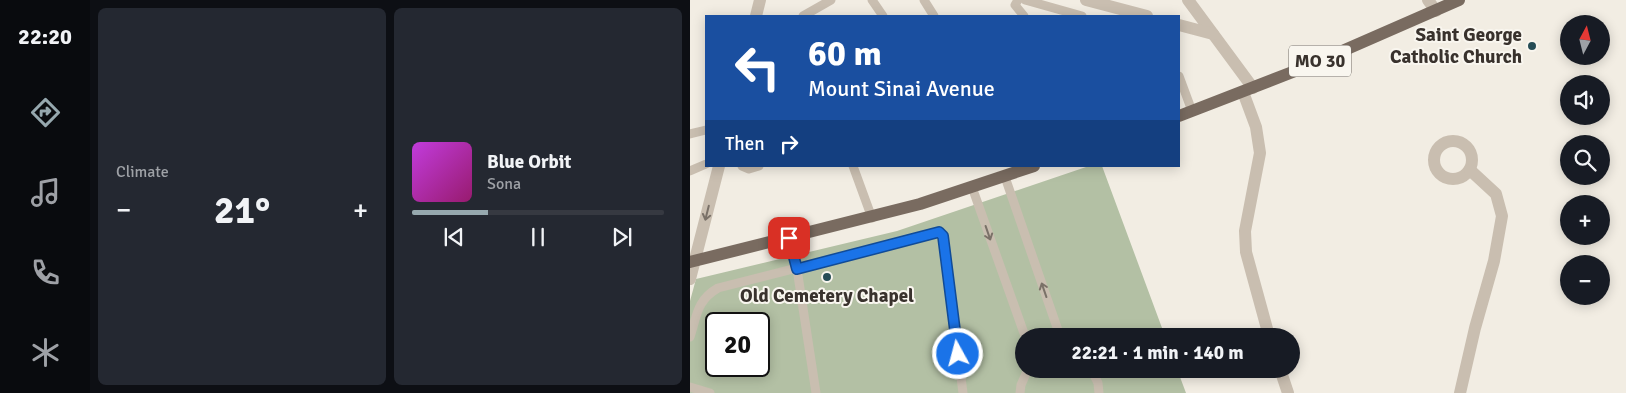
<!DOCTYPE html>
<meta charset="utf-8">
<style>
body{margin:0;font-family:Signika,sans-serif;background:#242831;color:#f1f3f6;height:100vh;display:flex;flex-direction:column;font-size:19px;white-space:nowrap}
*{box-sizing:border-box;margin:0}
p{font-size:16px;color:#9ea1a6}
.icon{flex:none;width:28px;height:28px;fill:none;stroke:currentColor;stroke-width:2;stroke-linecap:round;stroke-linejoin:round}
.map{position:relative;flex:1;overflow:hidden}
.sheet{display:flex;flex-direction:column;gap:8px;padding:8px;background:#0d0f14;width:600px}
.sheet>*{flex:none}
.guide{position:absolute;left:15px;top:15px;width:475px;height:152px;border-radius:0px;box-shadow:0 2px 12px #0003;background:#1a4fa0;color:#fff;overflow:hidden}
.needle{width:32px;rotate:7deg}
.buttons{position:absolute;left:870px;top:15px;display:grid;gap:10px}
.buttons a{display:grid;place-items:center;width:50px;height:50px;border-radius:50%;background:#171b24;box-shadow:0 2px 12px #0003;font-size:25px}
.speed{position:absolute;left:15px;top:312px;display:flex;gap:10px;font-size:25px;font-weight:700;text-align:center}
.speed>*{display:grid;place-content:center;width:65px;height:65px;border-radius:50%;background:#171b24;box-shadow:0 2px 12px #0003;line-height:1}
.speed .limit{border:2px solid #111;border-radius:8px;background:#fff;color:#111}
.pin{position:absolute;display:grid;place-items:center;width:42px;height:42px;color:#fff;margin:-21px;border-radius:10px;box-shadow:0 2px 8px #0006}
.me{position:absolute;width:55px;margin:-28px;rotate:353deg;stroke-linejoin:round;filter:drop-shadow(0 0 4px #0008)}
.turn{display:flex;align-items:center;gap:18px;height:105px;padding:0 20px;font-size:22px}
.turn .icon{width:65px;height:65px;stroke-width:2.5}
.turn b{display:block;font-size:35px;line-height:42px}
.then{display:flex;align-items:center;height:48px;padding:0 20px;background:#0003;gap:10px;font-size:19px}
.big{font-size:38px;font-weight:800;line-height:1.1}
.sheet .widget{flex:1;display:flex;flex-direction:column;justify-content:center;gap:8px;min-width:0;padding:0 18px;border-radius:8px;background:#242831}
.song{display:flex;align-items:center;gap:15px}
.cover{width:60px;height:60px;border-radius:8px;background:linear-gradient(135deg,hsl(290 70% 55%),hsl(320 70% 35%))}
.played{height:5px;border-radius:2px;background:linear-gradient(90deg,#96a8ae 30%,#363941 30%)}
.keys{display:flex;justify-content:space-around;direction:ltr}
.heat{display:flex;justify-content:space-between;align-items:center;font-size:28px;direction:ltr}
.sheet .tiles{flex:1;display:grid;gap:8px;grid-template-columns:repeat(2,1fr)}
.trip{position:absolute;left:325px;top:328px;width:285px;height:50px;border-radius:25px;background:#171b24;box-shadow:0 2px 12px #0003;font-weight:800;line-height:50px;text-align:center}
main{display:flex;flex:1;min-height:0}
.tab-bar{display:flex;flex-direction:column;width:90px;justify-content:space-around;align-items:center;background:#090b0e;color:#9ea1a6}
.tab-bar .icon{width:35px;height:35px}
.tab-bar .current{color:#96a8ae}
.tab-bar b{font-size:22px;color:#f1f3f6}
.map>svg:first-child{display:block}
.green{fill:#b3c0a4;fill-rule:evenodd}
.lines{fill:none;stroke-linecap:round;stroke-linejoin:round}
.lane{stroke:#c9beb0;stroke-width:9}
.street{stroke:#c9beb0;stroke-width:12}
.primary{stroke:#796b60;stroke-width:12}
.oneway{stroke:#7a7168}
.route-casing{stroke:#114b97;stroke-width:12}
.route{stroke:#1a73e8;stroke-width:9}
.poi-dot{fill:#264d56;stroke:#f9f6ef;stroke-width:2}
.labels{text-anchor:middle;dominant-baseline:central;stroke-width:4;stroke-linejoin:round;paint-order:stroke}
.shield{fill:#f9f6ef;stroke:#736d67;stroke-width:1}
.shield-label{font-size:18px;font-weight:bold;fill:#39322d}
.poi-label{font-size:19px;font-weight:bold;fill:#39322d;stroke:#f9f6ef;text-anchor:end}
</style>
<main>
<nav class="tab-bar">
<b>22:20</b>
<svg class="icon current" aria-label="directions" viewBox="0 0 24 24"><path d="M12 3l9 9-9 9-9-9zM9 14v-3h6M13 9l2 2-2 2"/></svg>
<svg class="icon" aria-label="music" viewBox="0 0 24 24"><path d="M9 18V5l10-2v13"/><circle cx="6" cy="18" r="3"/><circle cx="16" cy="16" r="3"/></svg>
<svg class="icon" aria-label="phone" viewBox="0 0 24 24"><path d="M5 4h4l2 5-3 2q2 4 5 5l2-3 5 2v4C11 20 4 13 5 4z"/></svg>
<svg class="icon" aria-label="climate" viewBox="0 0 24 24"><path d="M12 3v18M4 7l16 10M4 17L20 7"/></svg>
</nav>
<section class="sheet">
<div class="tiles">
<div class="widget"><p>Climate</p>
<div class="heat"><a>−</a><b class="big">21°</b><a>+</a></div>
</div>
<div class="widget">
<div class="song"><i class="cover"></i><div><b>Blue Orbit</b><p>Sona</p></div></div>
<div class="played"></div>
<div class="keys"><svg class="icon" aria-label="previous" viewBox="0 0 24 24"><path d="M18 5L8 12l10 7zM5 5v14"/></svg><svg class="icon" aria-label="pause" viewBox="0 0 24 24"><path d="M8 5v14M16 5v14"/></svg><svg class="icon" aria-label="next" viewBox="0 0 24 24"><path d="M6 5l10 7-10 7zM19 5v14"/></svg></div>
</div>
</div>
</section>
<div class="map">
<svg width="936" height="393" viewBox="0 0 936 393">
<rect width="100%" height="100%" fill="#f2ede3"/>
<!-- green -->
<path class="green" d="M399 166H412L475 336H334V369H487L496 393H0V301L6 279 207 231ZM26 324H69V366H26Z"/>
<g class="lines">
<!-- lane -->
<g class="lane">
<polyline points="182,0 193,16"/>
<polyline points="234,0 244,16"/>
<polyline points="328,0 325,5 334,16"/>
<polyline points="335,0 392,16"/>
<polyline points="113,16 141,0"/>
<polyline points="489,76 502,111"/>
<polyline points="0,134 16,130"/>
<polyline points="52,166 59,169 69,166"/>
<polyline points="163,166 182,218"/>
<polyline points="0,171 16,164"/>
<polyline points="315,177 370,336"/>
<polyline points="282,187 335,336"/>
<polyline points="99,238 107,269 126,393"/>
<path d="M0 337C7 315 7 300 28 288L249 232 253 236 273 393"/>
<polyline points="401,369 408,383 409,393"/>
<polyline points="0,387 20,393"/>
<polyline points="330,393 331,385 338,369"/>
</g>
<!-- street -->
<g class="street">
<polyline points="396,0 457,16"/>
<polyline points="498,0 563,88"/>
<polyline points="738,0 746,11"/>
<polyline points="66,16 70,0"/>
<polyline points="489,25 523,34"/>
<polyline points="553,92 566,127 570,153 555,231 556,252 579,336"/>
<circle cx="763" cy="160" r="19"/>
<polyline points="0,279 29,166"/>
<polyline points="590,369 598,393"/>
<polyline points="770,393 785,328 804,261 812,216 806,194 780,170"/>
</g>
<!-- primary -->
<g class="primary">
<polyline points="489,116 618,66 769,0"/>
<polyline points="0,262 230,204 344,166"/>
</g>
</g>
<!-- one-way arrows -->
<defs><path id="oneway-shaft" d="M-6 0H5M1.5-3L5.5 0L1.5 3" fill="none" stroke-width="1.6" stroke-linecap="round" stroke-linejoin="round" transform="scale(1.25)"/></defs>
<g class="oneway">
<use href="#oneway-shaft" transform="translate(17 213) rotate(104)"/>
<use href="#oneway-shaft" transform="translate(298 233) rotate(71)"/>
<use href="#oneway-shaft" transform="translate(354 290) rotate(-109)"/>
</g>
<g class="lines">
<!-- route casing -->
<g class="route-casing">
<polyline id="route" points="99,238 107,269 249,232 253,236 268,354"/>
</g>
<!-- route -->
<use href="#route" class="route"/>
</g>
<!-- markers -->
<g class="poi-dot">
<circle cx="842" cy="46" r="5"/>
<circle cx="137" cy="277" r="5"/>
</g>
<g class="labels">
<!-- shield labels -->
<rect class="shield" x="599" y="45.5" width="62" height="31" rx="4"/>
<g class="shield-label">
<text x="630" y="61">MO 30</text>
</g>
<!-- poi labels -->
<g class="poi-label">
<text x="832" y="35">Saint George<tspan x="832" dy="22">Catholic Church</tspan></text>
<text x="137" y="296" text-anchor="middle">Old Cemetery Chapel</text>
</g>
</g>
</svg>
<div class="buttons">
<a><svg class="needle" viewBox="-14 -14 28 28"><path d="M0-13l5 13h-10z" fill="#e53935"/><path d="M0 13l5-13h-10z" fill="#9ea1a6"/></svg></a>
<a><svg class="icon" aria-label="sound" viewBox="0 0 24 24"><path d="M4 9h4l5-4v14l-5-4H4zM17 9q2 3 0 6"/></svg></a>
<a><svg class="icon" aria-label="search" viewBox="0 0 24 24"><circle cx="10" cy="10" r="6"/><path d="M15 15l6 6"/></svg></a>
<a>+</a>
<a>−</a>
</div>
<div class="speed"><div class="limit">20</div></div>
<div class="pin" style="left:99px;top:238px;background:#d93025"><svg class="icon" aria-label="arrive" viewBox="0 0 24 24"><path d="M6 21V4h12l-3 4 3 4H6"/></svg></div>
<svg class="me" style="left:268px;top:354px" viewBox="-20 -20 40 40"><circle r="17" fill="#1a73e8" stroke="#fff" stroke-width="3"/><path d="M0-11L8 9 0 5-8 9z" fill="#fff"/></svg>
<div class="trip">22:21 · 1 min · 140 m</div>
<div class="guide">
<div class="turn"><svg class="icon" aria-label="left" viewBox="0 0 24 24"><path d="M17 20v-9H6M10 6l-5 5 5 5"/></svg><div><b>60 m</b>Mount Sinai Avenue</div></div>
<div class="then">Then<svg class="icon" aria-label="right" viewBox="0 0 24 24"><path d="M7 20v-9h11M14 6l5 5-5 5"/></svg></div>
</div>
</div>
</main>
